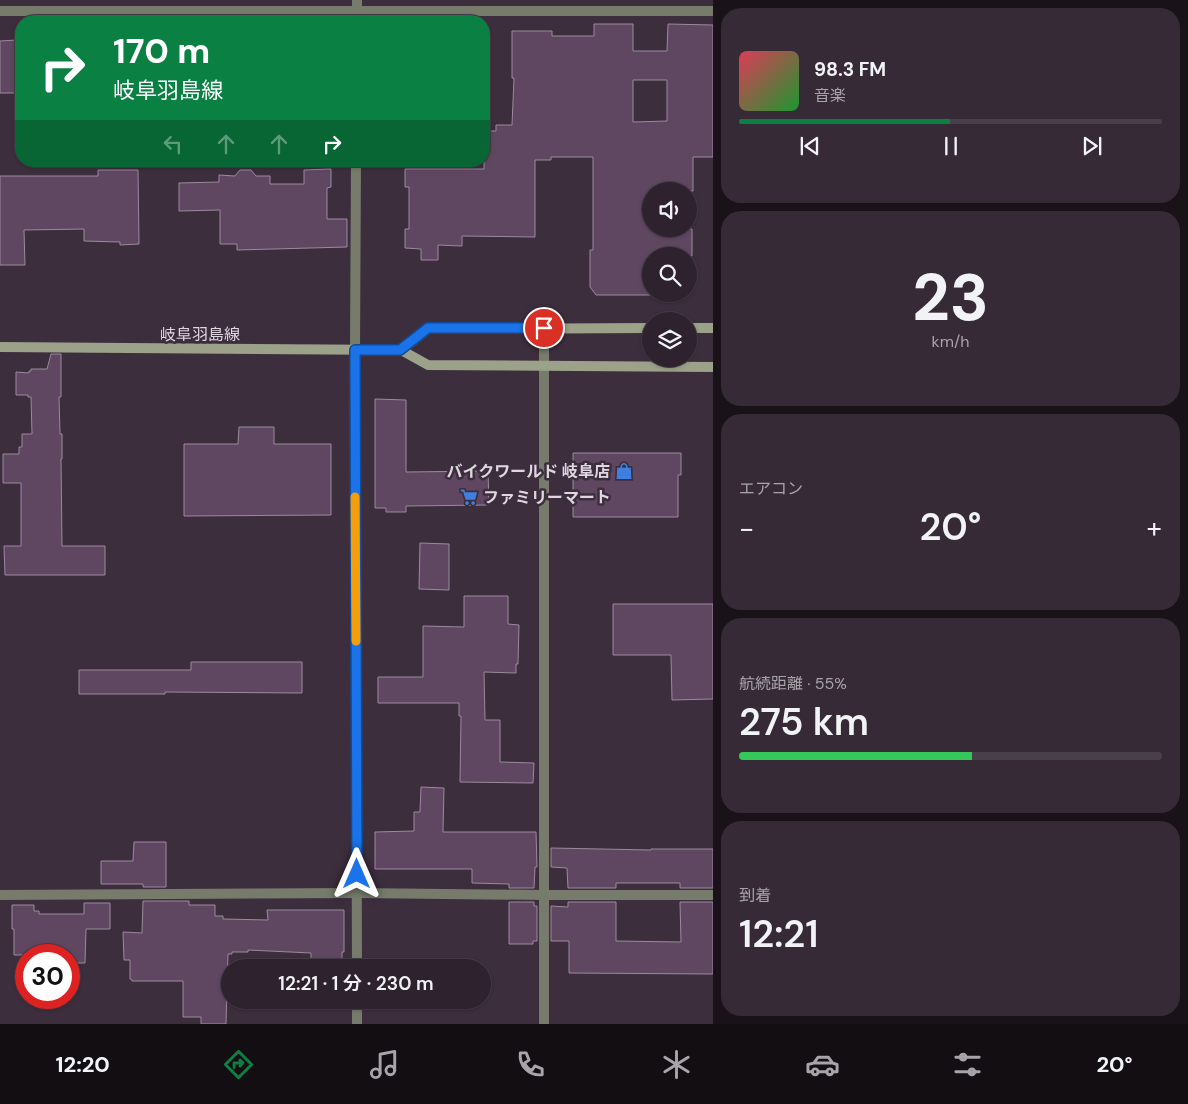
<!DOCTYPE html>
<html lang="ja">
<meta charset="utf-8">
<style>
body{margin:0;font-family:"DM Sans","Noto Sans JP",sans-serif;background:#362a36;color:#f1f3f6;height:100vh;display:flex;flex-direction:column;font-size:19px;white-space:nowrap}
*{box-sizing:border-box;margin:0}
p{font-size:16px;color:#a7a4aa}
.icon{flex:none;width:28px;height:28px;fill:none;stroke:currentColor;stroke-width:2;stroke-linecap:round;stroke-linejoin:round}
.map{position:relative;flex:1;overflow:hidden}
.details{display:flex;flex-direction:column;gap:8px;padding:8px;background:#191319;width:475px}
.details>*{flex:none}
.hud{position:absolute;left:15px;top:15px;width:475px;height:152px;border-radius:20px;box-shadow:0 1px 4px #0004,0 0 0 1px #493f4a;background:#0b8043;color:#fff;overflow:hidden}
.tools{position:absolute;left:642px;top:182px;display:grid;gap:10px}
.tools a{display:grid;place-items:center;width:55px;height:55px;border-radius:50%;background:#2e222e;box-shadow:0 1px 4px #0004,0 0 0 1px #493f4a;font-size:25px}
.speed{position:absolute;left:15px;top:944px;display:flex;gap:10px;font-size:25px;font-weight:700;text-align:center}
.speed>*{display:grid;place-content:center;width:65px;height:65px;border-radius:50%;background:#2e222e;box-shadow:0 1px 4px #0004,0 0 0 1px #493f4a;line-height:1}
.speed .limit{border:8px solid #d22;background:#fff;color:#111}
.pin{position:absolute;display:grid;place-items:center;width:42px;height:42px;color:#fff;margin:-21px;border:2px solid #fff;border-radius:50%;box-shadow:0 1px 5px #0007}
.me{position:absolute;width:55px;margin:-28px;rotate:0deg;stroke-linejoin:round;filter:drop-shadow(0 0 4px #0008)}
.turn{display:flex;align-items:center;gap:18px;height:105px;padding:0 15px;font-size:22px}
.turn .icon{width:65px;height:65px;stroke-width:2.5}
.turn b{display:block;font-size:35px;line-height:42px}
.lanes{display:flex;align-items:center;height:48px;padding:0 15px;background:#0003;justify-content:center;gap:25px;direction:ltr}
.lanes .off{opacity:.35}
.big{font-size:38px;font-weight:600;line-height:1.1}
.details .widget{flex:1;display:flex;flex-direction:column;justify-content:center;gap:8px;min-width:0;padding:0 18px;border-radius:20px;background:#362a36}
.details .dial{align-items:center;gap:0}
.dial b{font-size:65px;line-height:1}
.song{display:flex;align-items:center;gap:15px}
.cover{width:60px;height:60px;border-radius:8px;background:linear-gradient(135deg,hsl(350 70% 55%),hsl(130 70% 35%))}
.played{height:5px;border-radius:2px;background:linear-gradient(90deg,#0b8043 50%,#493f4a 50%)}
.keys{display:flex;justify-content:space-around;direction:ltr}
.heat{display:flex;justify-content:space-between;align-items:center;font-size:28px;direction:ltr}
.charge{height:8px;border-radius:4px;background:linear-gradient(90deg,#34c759 55%,#493f4a 0)}
.trip{position:absolute;left:221px;top:959px;width:270px;height:50px;border-radius:25px;background:#2e222e;box-shadow:0 1px 4px #0004,0 0 0 1px #493f4a;font-weight:600;line-height:50px;text-align:center}
.dock{display:flex;height:80px;justify-content:space-around;align-items:center;background:#120e12;color:#a7a4aa}
.dock .icon{width:35px;height:35px}
.dock .active{color:#0b8043}
.dock b{font-size:22px;color:#f1f3f6}
main{display:flex;flex:1;min-height:0}
.map>svg:first-child{display:block}
.building{fill:#5f4762;stroke:#9b8a9c;fill-rule:evenodd}
.lines{fill:none;stroke-linecap:round;stroke-linejoin:round}
.street{stroke:#767b6b;stroke-width:10}
.secondary{stroke:#9ba289;stroke-width:10}
.route-casing{stroke:#114b97;stroke-width:12}
.route{stroke:#1a73e8;stroke-width:9}
.slow{stroke:#f59e0b;stroke-width:9}
.labels{text-anchor:middle;dominant-baseline:central;stroke-width:5;stroke-linejoin:round;paint-order:stroke}
.street-label{font-size:16px;fill:#dfd6e0;stroke:#3d2e3e}
.poi-label{font-size:16px;font-weight:bold;fill:#dfd6e0;stroke:#3d2e3e;text-anchor:end}
</style>
<main>
<div class="map">
<svg width="713" height="1024" viewBox="0 0 713 1024">
<rect width="100%" height="100%" fill="#3d2e3e"/>
<!-- building -->
<g class="building">
<path d="M594 24H633V51H667L668 24 713 25V157H693V191H651V229H692V256H651V295H596L590 287V250H593V157H551V160H535V237L462 236V246L438 245V260H421V249L405 248V229H409V187H405V169H484V131H496V125H512L514 78H512V31H552V36H594ZM633 80H667V121L633 122Z"/>
<polygon points="17,40 17,68 19,68 19,93 0,93 0,41"/>
<polygon points="331,169 331,187 327,188 327,219 347,219 347,247 237,250 237,244 220,244 220,210 179,211 179,183 219,182 219,175 235,176 240,170 251,170 256,176 270,176 270,184 304,184 304,170"/>
<polygon points="98,170 138,170 139,244 120,245 120,242 84,241 84,229 24,230 25,265 0,265 0,176 98,176"/>
<polygon points="51,354 61,354 61,397 59,397 60,434 62,434 62,459 61,459 62,546 105,546 105,575 5,575 4,546 21,546 21,483 3,483 3,454 19,454 19,447 22,447 22,434 32,434 31,397 28,397 28,395 16,395 16,372 29,373 29,371 31,371 31,369 47,369"/>
<polygon points="375,399 406,400 406,472 488,471 489,505 406,506 406,512 386,512 386,508 375,508"/>
<polygon points="239,427 274,427 274,444 331,444 331,515 184,516 184,444 238,444"/>
<polygon points="573,453 681,453 681,475 678,475 678,517 573,517"/>
<polygon points="420,543 449,544 449,590 419,589"/>
<polygon points="464,596 508,596 508,624 519,625 518,664 516,664 516,673 484,672 485,720 500,720 500,762 534,763 533,783 460,782 461,716 459,716 459,703 378,703 378,677 423,677 423,626 464,627"/>
<polygon points="613,604 713,604 713,699 672,700 671,655 613,655"/>
<polygon points="191,662 302,662 302,693 165,692 165,694 79,694 79,670 191,670"/>
<polygon points="421,787 444,788 443,832 536,832 537,867 535,867 534,888 509,888 509,884 472,883 472,869 375,869 375,832 414,831 414,812 420,812"/>
<polygon points="134,842 166,842 166,887 143,887 143,884 101,884 101,861 133,861"/>
<polygon points="551,848 651,850 651,849 713,849 713,888 680,888 680,883 616,883 616,888 568,888 567,868 551,867"/>
<polygon points="143,901 189,901 189,905 215,905 215,916 223,916 223,919 268,920 267,910 344,910 344,952 342,952 342,968 311,968 311,953 248,950 248,952 232,952 232,954 228,954 226,1024 201,1024 201,1017 183,1017 183,981 132,981 132,980 130,979 130,960 124,960 123,932 142,933"/>
<polygon points="509,902 534,902 534,906 537,906 537,941 533,941 533,944 509,944"/>
<polygon points="568,902 616,902 616,941 681,942 680,902 713,902 713,974 569,973 569,941 551,941 551,906 568,907"/>
<polygon points="84,903 110,903 110,929 86,929 85,963 69,963 69,955 14,955 14,929 12,929 12,905 34,905 34,911 39,911 39,914 84,914"/>
</g>
<g class="lines">
<!-- street -->
<g class="street">
<polyline points="0,11 713,11"/>
<polyline points="357,21 357,0"/>
<polyline points="356,161 355,350 357,968"/>
<polyline points="0,895 357,893 544,895 713,895"/>
<polyline points="357,1024 357,1000"/>
<polyline points="544,1024 544,328"/>
</g>
<!-- secondary -->
<g class="secondary">
<polyline points="689,328 713,328"/>
<polyline points="0,347 401,350 428,365 713,367"/>
<polyline points="401,350 428,329 651,328"/>
</g>
</g>
<g class="lines">
<!-- route casing -->
<g class="route-casing">
<polyline id="route" points="357,874 355,350 400,350 428,328 544,328"/>
</g>
<!-- route -->
<use href="#route" class="route"/>
<!-- slow -->
<polyline class="slow" points="355,497 356,641"/>
</g>
<!-- icons -->
<defs>
<g id="shop-bare" transform="scale(1.35)"><path d="M-5-2.5h2.3a2.7 3.5 0 0 1 5.4 0H5L5.5 6h-11ZM-1.5-2.5h3a1.5 2.3 0 0 0-3 0Z" fill="#3f7fe0" stroke="#3d2e3e" stroke-width="2.5" paint-order="stroke"/></g>
<g id="supermarket-bare" transform="scale(1.35)"><path d="M-6-5.5h2.5l.6 2H6L4.5 2H-2.5L-4.4-4H-6ZM-1.5 3.2a1.3 1.3 0 1 0 .1 0ZM3 3.2a1.3 1.3 0 1 0 .1 0Z" fill="#3f7fe0" stroke="#3d2e3e" stroke-width="2.5" paint-order="stroke"/></g>
</defs>
<g fill-rule="evenodd">
<use href="#shop-bare" x="624" y="471"/>
<use href="#supermarket-bare" x="469" y="497"/>
</g>
<g class="labels">
<!-- street labels -->
<g class="street-label">
<text x="200" y="334">岐阜羽島線</text>
</g>
<!-- poi labels -->
<g class="poi-label">
<text x="610" y="471">バイクワールド 岐阜店</text>
<text x="483" y="497" text-anchor="start">ファミリーマート</text>
</g>
</g>
</svg>
<div class="tools">
<a><svg class="icon" aria-label="sound" viewBox="0 0 24 24"><path d="M4 9h4l5-4v14l-5-4H4zM17 9q2 3 0 6"/></svg></a>
<a><svg class="icon" aria-label="search" viewBox="0 0 24 24"><circle cx="10" cy="10" r="6"/><path d="M15 15l6 6"/></svg></a>
<a><svg class="icon" aria-label="layers" viewBox="0 0 24 24"><path d="M12 4l9 5-9 5-9-5zM3 14l9 5 9-5"/></svg></a>
</div>
<div class="speed"><div class="limit">30</div></div>
<div class="pin" style="left:544px;top:328px;background:#d93025"><svg class="icon" aria-label="arrive" viewBox="0 0 24 24"><path d="M6 21V4h12l-3 4 3 4H6"/></svg></div>
<svg class="me" style="left:357px;top:874px" viewBox="-20 -20 40 40"><path d="M0-17L14 15 0 8-14 15z" fill="#1a73e8" stroke="#fff" stroke-width="4"/></svg>
<div class="trip">12:21 · 1 分 · 230 m</div>
<div class="hud">
<div class="turn"><svg class="icon" aria-label="right" viewBox="0 0 24 24"><path d="M7 20v-9h11M14 6l5 5-5 5"/></svg><div><b>170 m</b>岐阜羽島線</div></div>
<div class="lanes"><svg class="icon off" aria-label="left" viewBox="0 0 24 24"><path d="M17 20v-9H6M10 6l-5 5 5 5"/></svg><svg class="icon off" aria-label="ahead" viewBox="0 0 24 24"><path d="M12 20V5M6 11l6-6 6 6"/></svg><svg class="icon off" aria-label="ahead" viewBox="0 0 24 24"><path d="M12 20V5M6 11l6-6 6 6"/></svg><svg class="icon" aria-label="right" viewBox="0 0 24 24"><path d="M7 20v-9h11M14 6l5 5-5 5"/></svg></div>
</div>
</div>
<section class="details">
<div class="widget">
<div class="song"><i class="cover"></i><div><b>98.3 FM</b><p>音楽</p></div></div>
<div class="played"></div>
<div class="keys"><svg class="icon" aria-label="previous" viewBox="0 0 24 24"><path d="M18 5L8 12l10 7zM5 5v14"/></svg><svg class="icon" aria-label="pause" viewBox="0 0 24 24"><path d="M8 5v14M16 5v14"/></svg><svg class="icon" aria-label="next" viewBox="0 0 24 24"><path d="M6 5l10 7-10 7zM19 5v14"/></svg></div>
</div>
<div class="widget dial"><b>23</b><p>km/h</p></div>
<div class="widget"><p>エアコン</p>
<div class="heat"><a>−</a><b class="big">20°</b><a>+</a></div>
</div>
<div class="widget"><p>航続距離 · 55%</p><b class="big">275 km</b><div class="charge"></div></div>
<div class="widget"><p>到着</p><b class="big">12:21</b></div>
</section>
</main>
<nav class="dock">
<b>12:20</b>
<svg class="icon active" aria-label="directions" viewBox="0 0 24 24"><path d="M12 3l9 9-9 9-9-9zM9 14v-3h6M13 9l2 2-2 2"/></svg>
<svg class="icon" aria-label="music" viewBox="0 0 24 24"><path d="M9 18V5l10-2v13"/><circle cx="6" cy="18" r="3"/><circle cx="16" cy="16" r="3"/></svg>
<svg class="icon" aria-label="phone" viewBox="0 0 24 24"><path d="M5 4h4l2 5-3 2q2 4 5 5l2-3 5 2v4C11 20 4 13 5 4z"/></svg>
<svg class="icon" aria-label="climate" viewBox="0 0 24 24"><path d="M12 3v18M4 7l16 10M4 17L20 7"/></svg>
<svg class="icon" aria-label="car" viewBox="0 0 24 24"><path d="M5 17H2v-5l4-1 3-4h7l3 4 3 1v5h-3M9 17h6M6 11h13"/><circle cx="7" cy="17" r="2"/><circle cx="17" cy="17" r="2"/></svg>
<svg class="icon" aria-label="filters" viewBox="0 0 24 24"><path d="M4 7h16M4 17h16"/><circle cx="9" cy="7" r="2"/><circle cx="15" cy="17" r="2"/></svg>
<b>20°</b>
</nav>
